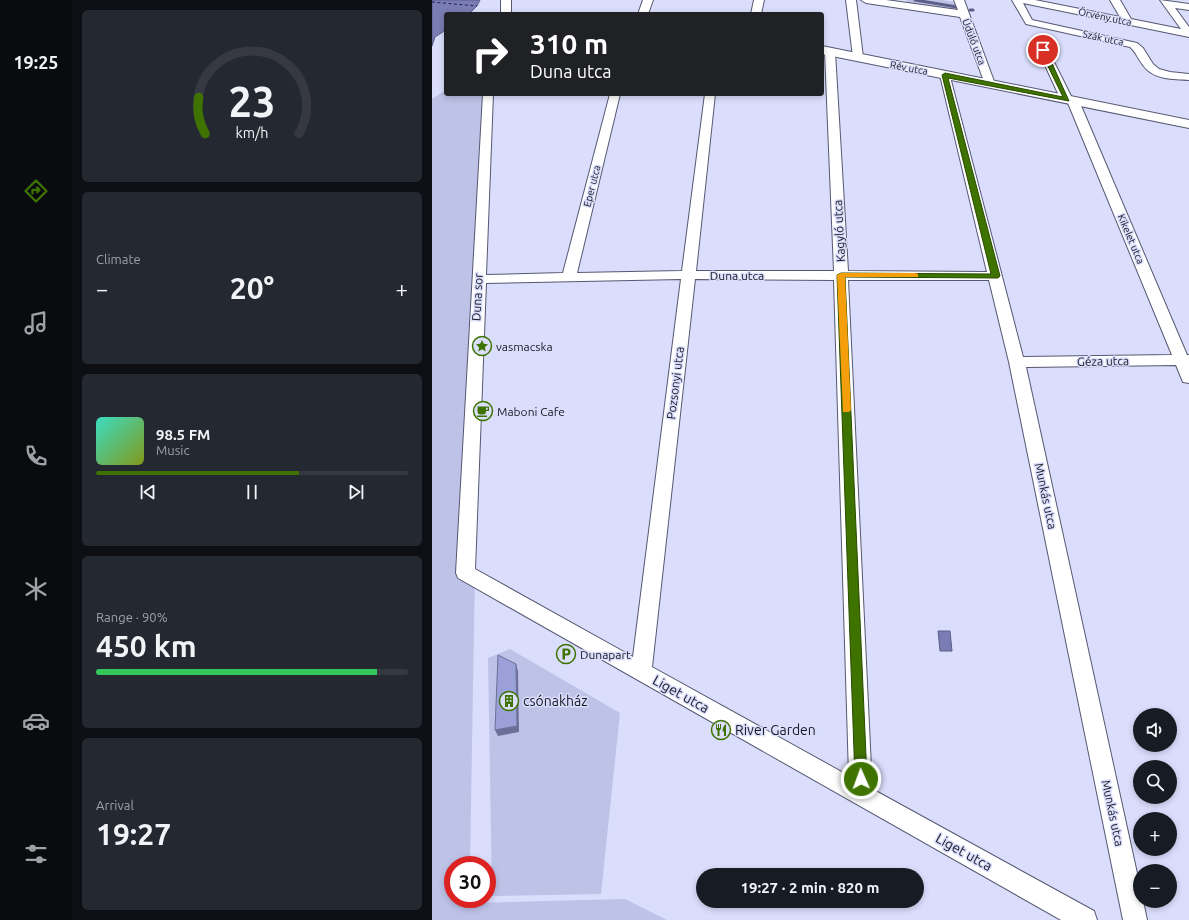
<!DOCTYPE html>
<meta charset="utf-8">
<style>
body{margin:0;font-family:Ubuntu,sans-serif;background:#242831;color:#f1f3f6;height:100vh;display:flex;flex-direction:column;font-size:15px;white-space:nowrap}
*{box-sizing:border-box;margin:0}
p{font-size:13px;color:#9ea1a6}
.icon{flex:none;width:22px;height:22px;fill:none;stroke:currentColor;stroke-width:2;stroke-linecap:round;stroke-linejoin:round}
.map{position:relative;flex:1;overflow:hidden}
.side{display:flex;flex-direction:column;gap:10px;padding:10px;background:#0d0f14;width:360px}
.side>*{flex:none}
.guide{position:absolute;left:12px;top:12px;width:380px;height:84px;border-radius:4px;box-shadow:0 2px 6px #0003;background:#202124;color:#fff;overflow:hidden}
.buttons{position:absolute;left:701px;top:708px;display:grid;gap:8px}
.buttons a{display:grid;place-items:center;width:44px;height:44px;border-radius:50%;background:#171b24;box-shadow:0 2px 6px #0003;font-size:20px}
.speed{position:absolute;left:12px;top:856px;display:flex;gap:8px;font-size:20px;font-weight:700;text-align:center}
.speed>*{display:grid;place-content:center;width:52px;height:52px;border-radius:50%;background:#171b24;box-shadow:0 2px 6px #0003;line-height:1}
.speed .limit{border:6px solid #d22;background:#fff;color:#111}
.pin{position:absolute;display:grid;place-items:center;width:34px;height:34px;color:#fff;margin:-17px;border:2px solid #fff;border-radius:50%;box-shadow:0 1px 4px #0007}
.me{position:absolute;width:44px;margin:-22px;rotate:358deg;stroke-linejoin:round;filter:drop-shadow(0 0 3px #0008)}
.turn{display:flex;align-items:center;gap:14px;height:84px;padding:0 20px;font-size:18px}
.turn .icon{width:52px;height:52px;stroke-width:2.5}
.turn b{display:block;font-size:28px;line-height:34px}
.big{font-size:30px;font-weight:600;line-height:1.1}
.side .widget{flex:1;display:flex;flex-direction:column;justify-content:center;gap:6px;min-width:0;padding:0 14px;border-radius:6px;background:#242831}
.side .dial{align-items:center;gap:0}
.dial svg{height:104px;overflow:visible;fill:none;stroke:#363941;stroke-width:7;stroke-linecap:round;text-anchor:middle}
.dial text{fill:#f1f3f6;stroke:none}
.song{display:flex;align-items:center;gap:12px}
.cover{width:48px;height:48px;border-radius:6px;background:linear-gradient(135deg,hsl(170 70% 55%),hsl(70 70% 35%))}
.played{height:4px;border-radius:2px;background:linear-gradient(90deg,#3e7300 65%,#363941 65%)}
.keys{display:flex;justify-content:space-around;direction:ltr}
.heat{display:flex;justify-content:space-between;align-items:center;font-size:22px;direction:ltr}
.charge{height:6px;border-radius:3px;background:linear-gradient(90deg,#34c759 90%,#363941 0)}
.trip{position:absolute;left:264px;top:868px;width:228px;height:40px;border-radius:20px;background:#171b24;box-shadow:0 2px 6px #0003;font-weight:600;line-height:40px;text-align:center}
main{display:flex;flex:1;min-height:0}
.tabs{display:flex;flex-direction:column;width:72px;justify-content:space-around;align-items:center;background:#090b0e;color:#9ea1a6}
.tabs .icon{width:28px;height:28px}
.tabs .selected{color:#3e7300}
.tabs b{font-size:18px;color:#f1f3f6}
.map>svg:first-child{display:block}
.green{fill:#bec2e7}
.water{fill:#797db3;stroke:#5c5f88}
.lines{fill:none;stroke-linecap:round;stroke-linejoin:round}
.stream{stroke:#5c5f88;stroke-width:3}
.ferry{stroke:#231e60;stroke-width:1;stroke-dasharray:3 2.5;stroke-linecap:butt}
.minor-casing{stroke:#555871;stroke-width:2}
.tertiary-casing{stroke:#555871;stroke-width:2}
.minor{fill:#fff;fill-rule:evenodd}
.tertiary{fill:#fff;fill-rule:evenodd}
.shaded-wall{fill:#6c7098}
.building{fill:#9ba0d9;stroke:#6c7098}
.route{fill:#3e7300;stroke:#284b00}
.slow{fill:#f59e0b}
.labels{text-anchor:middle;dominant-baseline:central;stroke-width:3;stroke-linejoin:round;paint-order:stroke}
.far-street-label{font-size:10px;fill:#181923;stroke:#dadefc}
.street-label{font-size:12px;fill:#181923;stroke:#dadefc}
.poi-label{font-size:12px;fill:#181923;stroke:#dadefc;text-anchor:start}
.near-street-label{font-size:14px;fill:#181923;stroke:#dadefc}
.near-poi-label{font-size:14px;fill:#181923;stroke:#dadefc;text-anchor:start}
</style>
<main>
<nav class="tabs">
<b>19:25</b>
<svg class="icon selected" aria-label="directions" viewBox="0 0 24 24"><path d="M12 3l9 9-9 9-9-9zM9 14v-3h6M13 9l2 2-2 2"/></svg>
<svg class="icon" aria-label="music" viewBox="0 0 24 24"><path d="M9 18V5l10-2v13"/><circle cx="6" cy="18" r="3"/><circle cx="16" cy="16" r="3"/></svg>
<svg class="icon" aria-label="phone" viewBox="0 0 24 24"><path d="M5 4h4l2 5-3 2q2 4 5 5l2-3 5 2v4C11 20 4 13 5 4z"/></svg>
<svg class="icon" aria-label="climate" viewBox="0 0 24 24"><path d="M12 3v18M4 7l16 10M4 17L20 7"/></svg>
<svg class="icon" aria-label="car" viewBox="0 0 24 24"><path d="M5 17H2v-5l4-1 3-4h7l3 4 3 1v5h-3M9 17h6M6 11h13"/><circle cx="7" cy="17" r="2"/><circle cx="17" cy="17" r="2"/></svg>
<svg class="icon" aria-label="filters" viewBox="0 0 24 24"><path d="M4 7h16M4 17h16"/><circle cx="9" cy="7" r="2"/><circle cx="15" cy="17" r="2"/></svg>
</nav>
<section class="side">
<div class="widget dial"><svg viewBox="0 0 100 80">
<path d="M14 69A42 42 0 1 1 86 69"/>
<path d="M14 69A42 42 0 0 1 9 41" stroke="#3e7300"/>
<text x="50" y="56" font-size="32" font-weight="700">23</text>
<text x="50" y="72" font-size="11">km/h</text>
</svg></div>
<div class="widget"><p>Climate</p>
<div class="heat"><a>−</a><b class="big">20°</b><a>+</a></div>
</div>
<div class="widget">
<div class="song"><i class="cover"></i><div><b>98.5 FM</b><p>Music</p></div></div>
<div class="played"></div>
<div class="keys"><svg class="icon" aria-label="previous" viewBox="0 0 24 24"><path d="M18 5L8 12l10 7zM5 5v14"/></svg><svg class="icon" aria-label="pause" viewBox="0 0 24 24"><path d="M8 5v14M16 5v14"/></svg><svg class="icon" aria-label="next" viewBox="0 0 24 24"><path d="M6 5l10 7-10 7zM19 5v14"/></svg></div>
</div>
<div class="widget"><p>Range · 90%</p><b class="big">450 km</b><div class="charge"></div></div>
<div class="widget"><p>Arrival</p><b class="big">19:27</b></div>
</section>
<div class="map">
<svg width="757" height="920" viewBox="0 0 757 920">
<rect width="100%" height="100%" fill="#dadefc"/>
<!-- green -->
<g class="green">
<polygon points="471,0 511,0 528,3 529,12 479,5 474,0"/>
<polygon points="14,90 14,94 51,94 38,865 21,865 21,899 38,899 38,903 193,899 235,920 0,920 0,99"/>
<polygon points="78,649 188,713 169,894 60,896 56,658"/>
</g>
<!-- water -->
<g class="water">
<polygon points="0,0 48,0 45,6 37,14 14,14 14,30 3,37 0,46"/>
<polygon points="506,631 518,631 520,651 508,651"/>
</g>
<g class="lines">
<!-- stream -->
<g class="stream">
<polyline points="483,0 525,7"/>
<polyline points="538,10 541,10"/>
</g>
<!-- ferry -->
<polyline class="ferry" points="0,2 45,6"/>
<!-- minor casing -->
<g class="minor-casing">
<g id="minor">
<rect x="69" y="0" width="10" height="14"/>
<polygon points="211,0 221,0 216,14 206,14"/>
<polygon points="322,0 332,0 329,14 319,14"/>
<polygon points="414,0 424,0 431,57 426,60 421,57"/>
<polygon points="429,0 454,0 526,10 522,0 532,0 563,84 558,87 553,84 528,17 434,3"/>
<path d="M580 0H603L688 17 678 0H688L699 19 749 29 728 0 757 4V10L743 8 757 27V37L591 3 600 20 705 43 711 48 721 64 727 69 738 72 757 74V80C741 79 721 80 711 65 706 59 704 52 698 47L594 24Z"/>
<path d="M611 47 616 50 640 98 645 99 647 101 755 355H757V383L751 382 744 365 594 367 708 887V901H711L715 920H691L577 362 557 280H416L440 789 662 911 665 920H629L26 578 24 573 51 94H61L54 275 131 273 178 94H188L145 273 250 271 273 94H283L264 271H402L393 52 398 49 403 52 416 271 555 272 508 75 513 72 517 73 591 357 740 355 636 103 631 102 629 100 606 50ZM249 279 201 657 43 569 54 283ZM263 279 402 280 417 776 220 667Z"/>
</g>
</g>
<!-- tertiary casing -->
<g class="tertiary-casing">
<polygon id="tertiary" points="390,46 757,120 757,128 390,54"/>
</g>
<!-- minor -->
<use href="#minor" class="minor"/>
<!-- tertiary -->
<use href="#tertiary" class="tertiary"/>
</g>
<!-- shaded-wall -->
<polygon class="shaded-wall" points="84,664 86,671 87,732 66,736 63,730"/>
<!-- building -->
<polygon class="building" points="66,655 84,664 85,726 63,730"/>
<!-- route -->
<polygon class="route" points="611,48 614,50 637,101 516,78 568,276 566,278 413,277 435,779 433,783 429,785 425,783 423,779 405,275 409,273 559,274 510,75 513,73 631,97 608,50"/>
<!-- slow -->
<polygon class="slow" points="483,273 486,274 486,277 413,277 419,410 417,412 411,412 405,275 409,273"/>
<!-- icons -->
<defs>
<g id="sight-ring" transform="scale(1)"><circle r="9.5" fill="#dadefc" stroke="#3e7300" stroke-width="1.5"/><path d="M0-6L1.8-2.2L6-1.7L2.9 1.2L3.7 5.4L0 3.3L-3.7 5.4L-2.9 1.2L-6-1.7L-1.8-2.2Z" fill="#3e7300"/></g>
<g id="cafe-ring" transform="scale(1)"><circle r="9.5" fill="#dadefc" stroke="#3e7300" stroke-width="1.5"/><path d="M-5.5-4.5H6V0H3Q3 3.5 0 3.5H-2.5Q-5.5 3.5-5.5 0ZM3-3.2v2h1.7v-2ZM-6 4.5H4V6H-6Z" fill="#3e7300"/></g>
<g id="parking-ring" transform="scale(1)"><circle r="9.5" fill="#dadefc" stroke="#3e7300" stroke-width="1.5"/><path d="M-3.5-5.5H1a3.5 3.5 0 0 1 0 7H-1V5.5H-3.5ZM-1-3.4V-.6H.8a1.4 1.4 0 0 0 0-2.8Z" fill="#3e7300"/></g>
<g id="building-ring" transform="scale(1)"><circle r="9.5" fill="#dadefc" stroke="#3e7300" stroke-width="1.5"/><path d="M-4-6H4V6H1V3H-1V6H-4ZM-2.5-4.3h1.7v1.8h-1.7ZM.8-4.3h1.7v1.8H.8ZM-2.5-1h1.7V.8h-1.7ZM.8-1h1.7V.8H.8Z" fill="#3e7300"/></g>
<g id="restaurant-ring" transform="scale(1)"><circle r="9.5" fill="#dadefc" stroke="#3e7300" stroke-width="1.5"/><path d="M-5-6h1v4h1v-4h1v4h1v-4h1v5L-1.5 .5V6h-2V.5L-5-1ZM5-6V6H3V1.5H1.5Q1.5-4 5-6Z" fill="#3e7300"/></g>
</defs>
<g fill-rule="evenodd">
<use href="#sight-ring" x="50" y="346"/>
<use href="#cafe-ring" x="51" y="411"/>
<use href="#parking-ring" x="134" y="654"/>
<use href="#building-ring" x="77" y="701"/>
<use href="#restaurant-ring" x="289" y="730"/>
</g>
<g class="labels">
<!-- far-street labels -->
<g class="far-street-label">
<text transform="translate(673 17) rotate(12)">Örvény utca</text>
<text transform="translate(671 38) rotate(12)">Szák utca</text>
<text transform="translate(542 42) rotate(69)">Üdülő utca</text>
<text transform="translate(477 68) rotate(11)">Rév utca</text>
<text transform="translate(160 186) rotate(-76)">Eper utca</text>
<text transform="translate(699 239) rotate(67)">Kikelet utca</text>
</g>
<!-- street labels -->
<g class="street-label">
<text transform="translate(407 231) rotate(-93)">Kagyló utca</text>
<text x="305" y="275">Duna utca</text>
<text transform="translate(45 297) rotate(-87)">Duna sor</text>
<text transform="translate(671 361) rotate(-1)">Géza utca</text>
<text transform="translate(243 383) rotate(-83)">Pozsonyi utca</text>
<text transform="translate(614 496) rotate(78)">Munkás utca</text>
<text transform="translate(681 813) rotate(78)">Munkás utca</text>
</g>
<!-- poi labels -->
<g class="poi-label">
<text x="64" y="346">vasmacska</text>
<text x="65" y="411">Maboni Cafe</text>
<text x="148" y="654">Dunapart</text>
</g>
<!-- near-street labels -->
<g class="near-street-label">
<text transform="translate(249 694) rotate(29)">Liget utca</text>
<text transform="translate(532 852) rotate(29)">Liget utca</text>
</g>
<!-- near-poi labels -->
<g class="near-poi-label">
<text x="91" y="701">csónakház</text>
<text x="303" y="730">River Garden</text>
</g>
</g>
</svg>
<div class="buttons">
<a><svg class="icon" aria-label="sound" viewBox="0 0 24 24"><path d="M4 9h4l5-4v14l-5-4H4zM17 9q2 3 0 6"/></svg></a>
<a><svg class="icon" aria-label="search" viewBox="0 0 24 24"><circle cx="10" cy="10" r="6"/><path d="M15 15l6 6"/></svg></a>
<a>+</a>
<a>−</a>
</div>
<div class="speed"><div class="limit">30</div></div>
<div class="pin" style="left:611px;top:50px;background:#d93025"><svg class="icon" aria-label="arrive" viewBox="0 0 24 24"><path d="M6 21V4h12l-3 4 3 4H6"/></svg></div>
<svg class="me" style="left:429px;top:779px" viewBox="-20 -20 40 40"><circle r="17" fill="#3e7300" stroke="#fff" stroke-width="3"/><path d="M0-11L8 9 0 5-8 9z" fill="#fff"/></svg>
<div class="trip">19:27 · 2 min · 820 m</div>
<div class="guide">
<div class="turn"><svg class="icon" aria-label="right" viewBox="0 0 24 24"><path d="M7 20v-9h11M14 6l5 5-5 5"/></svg><div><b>310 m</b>Duna utca</div></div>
</div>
</div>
</main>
